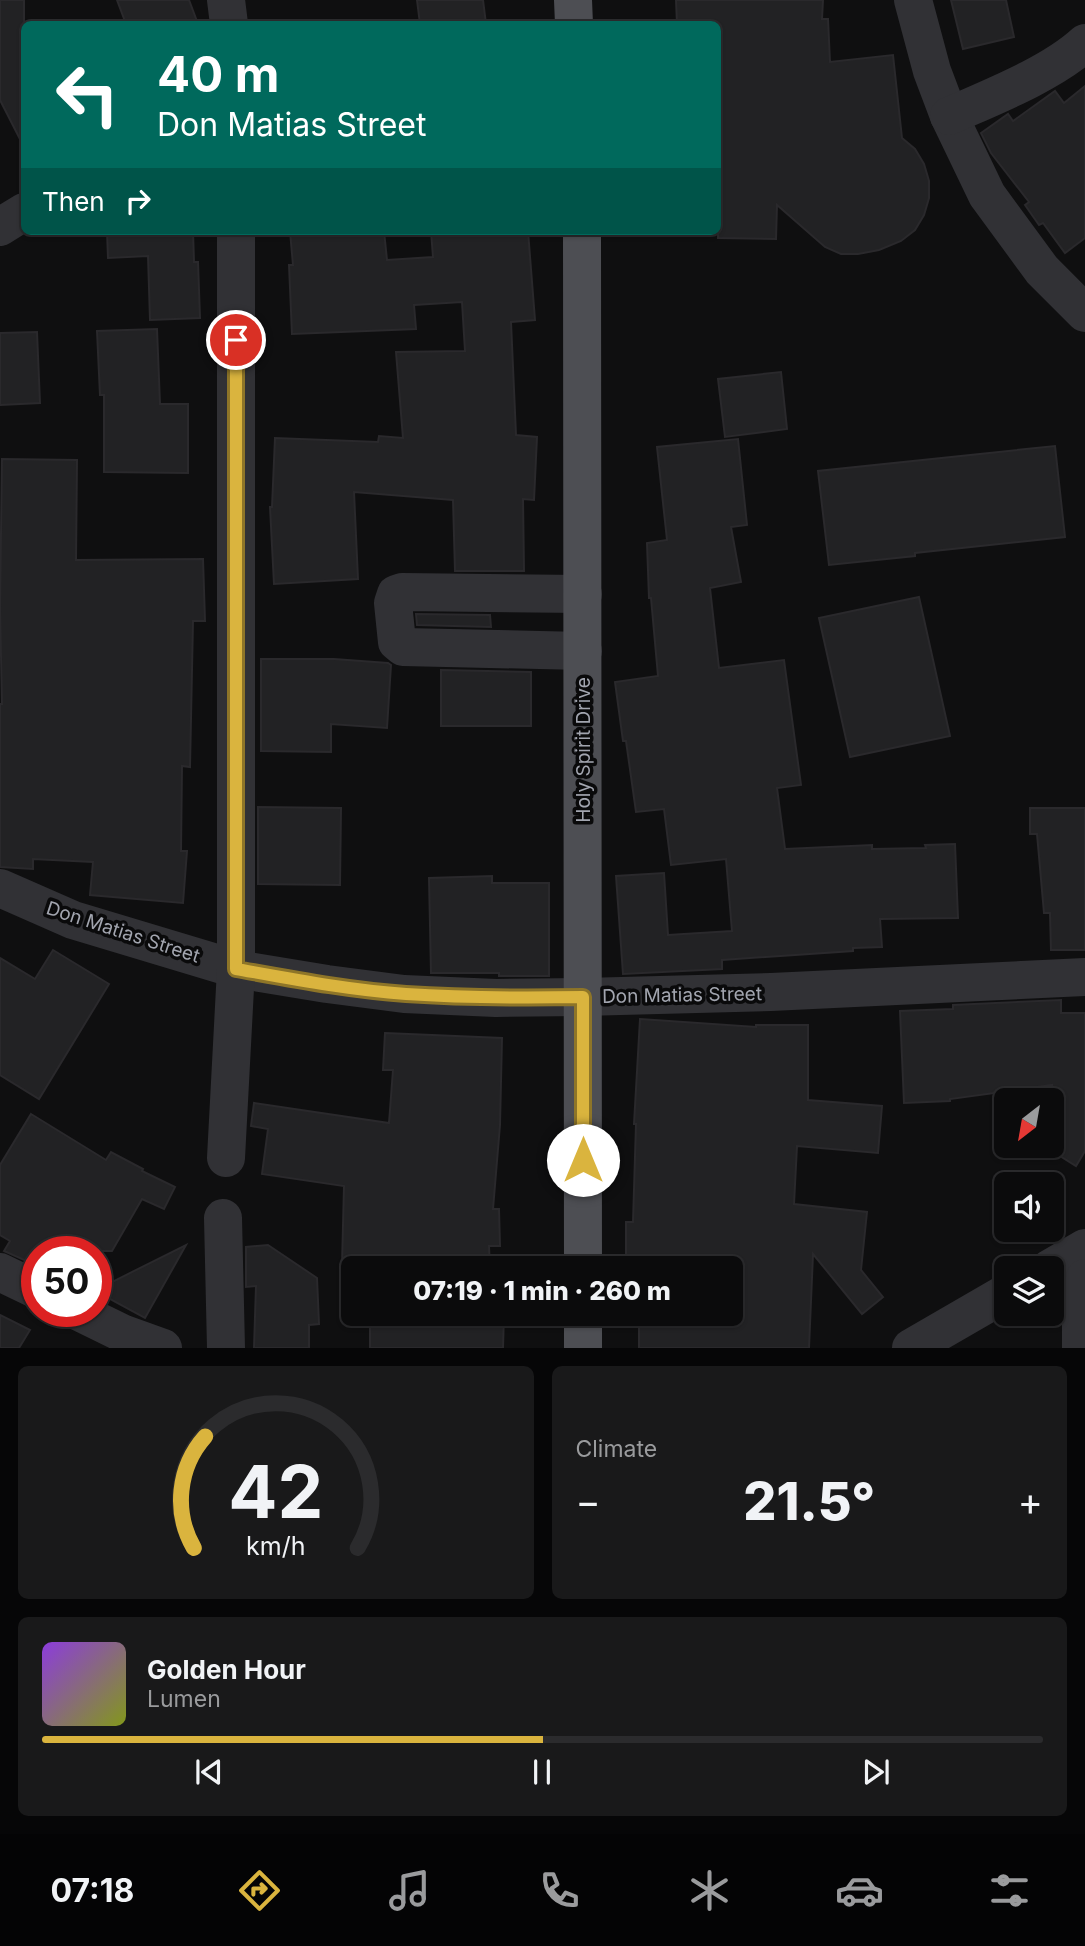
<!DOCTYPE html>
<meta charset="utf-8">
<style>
body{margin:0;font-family:Inter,sans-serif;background:#19191a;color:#f1f3f6;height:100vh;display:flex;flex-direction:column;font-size:26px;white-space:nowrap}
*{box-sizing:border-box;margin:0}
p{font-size:23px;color:#9a9b9d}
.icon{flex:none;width:38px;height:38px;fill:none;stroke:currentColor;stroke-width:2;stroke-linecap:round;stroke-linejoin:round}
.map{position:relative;height:1348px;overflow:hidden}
.drawer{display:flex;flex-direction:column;gap:18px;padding:18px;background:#060607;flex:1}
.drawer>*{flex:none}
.guide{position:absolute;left:21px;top:21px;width:700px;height:214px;border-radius:10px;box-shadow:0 2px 5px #0004,0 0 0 2px #2b2b2d;background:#00695c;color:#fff;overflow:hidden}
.needle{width:46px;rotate:211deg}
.tools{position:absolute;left:994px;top:1088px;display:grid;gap:14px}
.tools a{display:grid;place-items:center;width:70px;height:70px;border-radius:10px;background:#0b0b0c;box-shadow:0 2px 5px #0004,0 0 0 2px #2b2b2d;font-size:35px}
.speed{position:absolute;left:21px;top:1236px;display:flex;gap:14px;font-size:35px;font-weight:700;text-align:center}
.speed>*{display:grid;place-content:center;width:91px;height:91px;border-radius:50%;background:#0b0b0c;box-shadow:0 2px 5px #0004,0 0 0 2px #2b2b2d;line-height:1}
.speed .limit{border:10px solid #d22;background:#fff;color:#111}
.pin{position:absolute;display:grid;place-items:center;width:60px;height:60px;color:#fff;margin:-30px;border:4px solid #fff;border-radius:50%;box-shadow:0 2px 7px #0007}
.me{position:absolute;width:77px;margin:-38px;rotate:0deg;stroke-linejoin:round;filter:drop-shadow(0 0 5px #0008)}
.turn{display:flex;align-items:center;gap:24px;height:147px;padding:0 21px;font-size:32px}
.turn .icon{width:91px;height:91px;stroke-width:2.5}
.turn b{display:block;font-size:49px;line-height:60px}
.then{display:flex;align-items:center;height:66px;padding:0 21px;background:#0003;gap:14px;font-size:26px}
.big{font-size:52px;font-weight:800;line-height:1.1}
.drawer .tile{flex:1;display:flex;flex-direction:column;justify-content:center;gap:10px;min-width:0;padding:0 24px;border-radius:10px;background:#19191a}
.drawer .dial{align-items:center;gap:0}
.dial svg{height:182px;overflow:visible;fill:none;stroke:#2b2b2d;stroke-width:7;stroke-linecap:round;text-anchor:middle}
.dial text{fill:#f1f3f6;stroke:none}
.song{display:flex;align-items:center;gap:21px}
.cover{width:84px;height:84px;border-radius:10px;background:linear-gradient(135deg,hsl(270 70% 55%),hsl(70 70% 35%))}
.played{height:7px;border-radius:4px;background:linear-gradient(90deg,#dab43e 50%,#2b2b2d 50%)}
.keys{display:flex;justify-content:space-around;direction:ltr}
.heat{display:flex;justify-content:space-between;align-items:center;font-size:38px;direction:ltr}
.drawer .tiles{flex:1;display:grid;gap:18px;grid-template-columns:1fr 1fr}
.tile:last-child{grid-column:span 2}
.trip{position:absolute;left:341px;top:1256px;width:402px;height:70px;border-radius:10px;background:#0b0b0c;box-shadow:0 2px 5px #0004,0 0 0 2px #2b2b2d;font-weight:800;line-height:70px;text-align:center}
.tab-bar{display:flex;height:112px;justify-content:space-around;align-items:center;background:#040405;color:#9a9b9d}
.tab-bar .icon{width:49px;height:49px}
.tab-bar .current{color:#dab43e}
.tab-bar b{font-size:32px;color:#f1f3f6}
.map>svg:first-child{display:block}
.building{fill:#222224;stroke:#2a292c;stroke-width:2}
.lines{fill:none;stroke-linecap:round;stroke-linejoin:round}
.minor{stroke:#313135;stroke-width:38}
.major{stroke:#4d4e53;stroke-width:38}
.route-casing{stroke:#8e7528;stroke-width:18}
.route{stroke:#dab43e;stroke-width:12}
.labels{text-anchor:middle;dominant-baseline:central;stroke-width:7;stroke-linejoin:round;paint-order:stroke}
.street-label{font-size:19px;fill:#a2a5af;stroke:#0a0a0b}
</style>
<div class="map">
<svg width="1085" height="1348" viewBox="0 0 1085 1348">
<rect width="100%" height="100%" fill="#0f0f10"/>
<!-- building -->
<g class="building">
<polygon points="0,0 24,0 24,147 0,100"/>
<polygon points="117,0 189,0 198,24 126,24"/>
<polygon points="417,0 483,0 486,24 420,24"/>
<polygon points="676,0 823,0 822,19 828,19 830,62 893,55 902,138 915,149 924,164 929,181 929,198 924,215 915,230 901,241 879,250 858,254 841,254 825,247 777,205 776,239 718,238 718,24 677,24"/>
<polygon points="951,0 1006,0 1014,37 963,49"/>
<polygon points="1085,86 1085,238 1065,253 1043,223 1039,225 1025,205 1029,202 991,153 981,133 1008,114 1013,121 1055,91 1064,103"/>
<polygon points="107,231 193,231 194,262 198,262 200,318 150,320 148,256 108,258"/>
<polygon points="290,231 384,231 387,260 433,257 431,231 528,231 535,320 511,322 516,435 537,437 534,500 523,499 524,571 455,571 453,500 354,492 358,579 274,584 270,507 272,507 275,438 378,442 379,436 403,438 396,352 465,351 462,302 414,305 416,329 292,334 289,265 293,265"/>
<polygon points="157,329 160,404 188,404 188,473 104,472 104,395 100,395 97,331"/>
<polygon points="37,332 40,403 0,405 0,333"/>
<polygon points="781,372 787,429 725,437 718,379"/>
<polygon points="738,439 747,525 731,527 741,582 710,588 719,668 784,660 801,785 777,788 785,849 872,845 872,849 926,848 925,845 955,844 958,918 880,919 882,947 853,948 853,951 722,960 722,969 623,974 616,876 664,873 668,935 732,931 726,859 671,865 664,809 636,812 626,741 623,741 615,682 658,676 651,598 649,598 647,543 667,540 657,447"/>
<polygon points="1055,446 1065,537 915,553 915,556 829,565 818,471"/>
<polygon points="2,459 77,460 76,560 203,559 205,621 193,621 190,767 182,766 181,851 187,851 183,903 90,895 93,862 33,859 33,869 0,867 0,704 2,704 0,608"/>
<polygon points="919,597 950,736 850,757 819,618"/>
<polygon points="416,614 490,615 491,627 417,625"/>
<polygon points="261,659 334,659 388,663 391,665 387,728 331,724 331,752 261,751"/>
<polygon points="441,670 531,672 531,726 441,726"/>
<polygon points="258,807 341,808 340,885 258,884"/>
<polygon points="1030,808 1085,808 1085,950 1051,950 1050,913 1044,913 1037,834 1030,834"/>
<polygon points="492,876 492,883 549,883 549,976 499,976 499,973 431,973 429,878"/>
<polygon points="53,950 109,984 39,1099 0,1075 0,958 35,979"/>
<polygon points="1061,1000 1061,1013 1085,1013 1085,1151 1076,1166 1052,1151 1052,1085 950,1099 950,1101 904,1103 900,1011 953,1009 953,1005"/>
<polygon points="640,1019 756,1027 756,1025 808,1025 808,1100 882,1106 878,1153 797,1146 794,1204 867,1212 861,1270 883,1297 862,1314 813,1254 809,1348 639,1348 639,1314 732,1314 732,1269 626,1269 626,1222 633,1222 636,1124 634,1124"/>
<polygon points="385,1033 502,1038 500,1125 493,1209 499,1209 500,1246 489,1246 490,1269 422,1269 342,1265 344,1186 262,1174 268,1129 251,1126 254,1103 389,1123 393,1070 383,1070"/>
<polygon points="31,1114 106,1160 111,1152 143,1169 142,1171 175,1187 164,1209 142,1199 112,1251 37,1251 31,1263 4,1251 10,1241 0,1235 0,1165"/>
<polygon points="186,1245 145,1318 108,1298 108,1284"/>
<polygon points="268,1245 317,1278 319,1324 309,1325 309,1348 254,1348 256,1286 246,1287 246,1247"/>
<polygon points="370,1314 504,1314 503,1348 370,1348"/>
<polygon points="0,1315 30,1330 19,1348 0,1348"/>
</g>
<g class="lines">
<!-- minor -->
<g class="minor">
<polyline points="226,0 229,24"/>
<polyline points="913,0 932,71 949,116 987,195 1042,270 1085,313"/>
<path d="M949 116C992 97 1051 74 1085 43"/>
<polyline points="0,227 24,212"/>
<polyline points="583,651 403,647 397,642 393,603 396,594 402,592 583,594"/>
<polyline points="0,888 73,920 236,969 327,984 404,994 496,998 583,997 771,992 1085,977"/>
<polyline points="226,1158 236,969 236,231"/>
<polyline points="223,1218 226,1348"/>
<polyline points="1049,1269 1085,1248"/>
<polyline points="0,1272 37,1290"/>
<polyline points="77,1311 124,1334 163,1348"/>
<polyline points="911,1348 1006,1293"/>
<polyline points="1081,1348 1081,1302 1085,1278"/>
</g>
<!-- major -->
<g class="major">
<polyline points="573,0 574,24"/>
<polyline points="582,231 583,1269"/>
<polyline points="583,1348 583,1314"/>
</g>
</g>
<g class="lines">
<!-- route casing -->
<g class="route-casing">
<path id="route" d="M236 340V969C292 979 349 990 406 994 465 998 524 998 583 997V1160"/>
</g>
<!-- route -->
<use href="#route" class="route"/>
</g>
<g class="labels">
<!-- street labels -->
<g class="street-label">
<text transform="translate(583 750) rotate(-90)">Holy Spirit Drive</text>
<text transform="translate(123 932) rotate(18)">Don Matias Street</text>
<text transform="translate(682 995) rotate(-1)">Don Matias Street</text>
</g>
</g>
</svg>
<div class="tools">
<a><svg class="needle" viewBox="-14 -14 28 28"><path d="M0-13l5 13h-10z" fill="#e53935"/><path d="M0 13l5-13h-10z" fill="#9a9b9d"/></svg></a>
<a><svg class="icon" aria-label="sound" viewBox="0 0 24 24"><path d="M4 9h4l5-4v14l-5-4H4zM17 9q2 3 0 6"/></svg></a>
<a><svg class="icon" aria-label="layers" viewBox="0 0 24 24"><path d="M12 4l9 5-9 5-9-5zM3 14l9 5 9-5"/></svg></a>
</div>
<div class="speed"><div class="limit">50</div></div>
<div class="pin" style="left:236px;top:340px;background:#d93025"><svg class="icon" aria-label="arrive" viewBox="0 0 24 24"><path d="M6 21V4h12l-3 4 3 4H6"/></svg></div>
<svg class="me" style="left:583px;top:1160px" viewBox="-20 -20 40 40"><circle r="19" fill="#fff"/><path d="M0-13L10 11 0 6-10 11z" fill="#dab43e"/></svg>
<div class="trip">07:19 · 1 min · 260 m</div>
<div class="guide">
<div class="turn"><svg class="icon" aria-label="left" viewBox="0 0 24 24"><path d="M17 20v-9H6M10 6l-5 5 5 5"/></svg><div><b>40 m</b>Don Matias Street</div></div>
<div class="then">Then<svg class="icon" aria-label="right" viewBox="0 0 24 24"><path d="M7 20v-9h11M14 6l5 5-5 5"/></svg></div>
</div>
</div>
<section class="drawer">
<div class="tiles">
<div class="tile dial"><svg viewBox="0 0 100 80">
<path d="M14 69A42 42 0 1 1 86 69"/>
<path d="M14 69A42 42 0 0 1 19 20" stroke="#dab43e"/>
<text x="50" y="56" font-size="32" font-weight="700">42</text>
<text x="50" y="72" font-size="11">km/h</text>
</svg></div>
<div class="tile"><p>Climate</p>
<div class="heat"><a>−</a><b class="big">21.5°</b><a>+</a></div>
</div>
<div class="tile">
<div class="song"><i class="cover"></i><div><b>Golden Hour</b><p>Lumen</p></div></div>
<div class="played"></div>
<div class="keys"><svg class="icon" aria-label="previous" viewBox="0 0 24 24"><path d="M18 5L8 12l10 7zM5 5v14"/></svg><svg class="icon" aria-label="pause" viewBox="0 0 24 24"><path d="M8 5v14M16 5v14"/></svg><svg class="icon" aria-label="next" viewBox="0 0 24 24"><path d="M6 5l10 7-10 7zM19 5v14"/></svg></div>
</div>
</div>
</section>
<nav class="tab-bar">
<b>07:18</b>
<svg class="icon current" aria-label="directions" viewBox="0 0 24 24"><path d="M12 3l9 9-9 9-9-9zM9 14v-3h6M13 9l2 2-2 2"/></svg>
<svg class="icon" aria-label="music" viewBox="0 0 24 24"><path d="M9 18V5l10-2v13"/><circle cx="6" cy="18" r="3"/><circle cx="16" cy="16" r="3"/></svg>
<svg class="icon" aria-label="phone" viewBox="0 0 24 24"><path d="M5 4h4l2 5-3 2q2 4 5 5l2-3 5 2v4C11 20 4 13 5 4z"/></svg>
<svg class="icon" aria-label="climate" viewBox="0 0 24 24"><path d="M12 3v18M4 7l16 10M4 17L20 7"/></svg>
<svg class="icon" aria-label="car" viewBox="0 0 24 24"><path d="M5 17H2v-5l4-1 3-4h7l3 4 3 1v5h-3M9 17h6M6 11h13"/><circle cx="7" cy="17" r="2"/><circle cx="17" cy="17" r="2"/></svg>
<svg class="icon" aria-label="filters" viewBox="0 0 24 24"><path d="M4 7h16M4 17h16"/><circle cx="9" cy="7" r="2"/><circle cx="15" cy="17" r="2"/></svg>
</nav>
